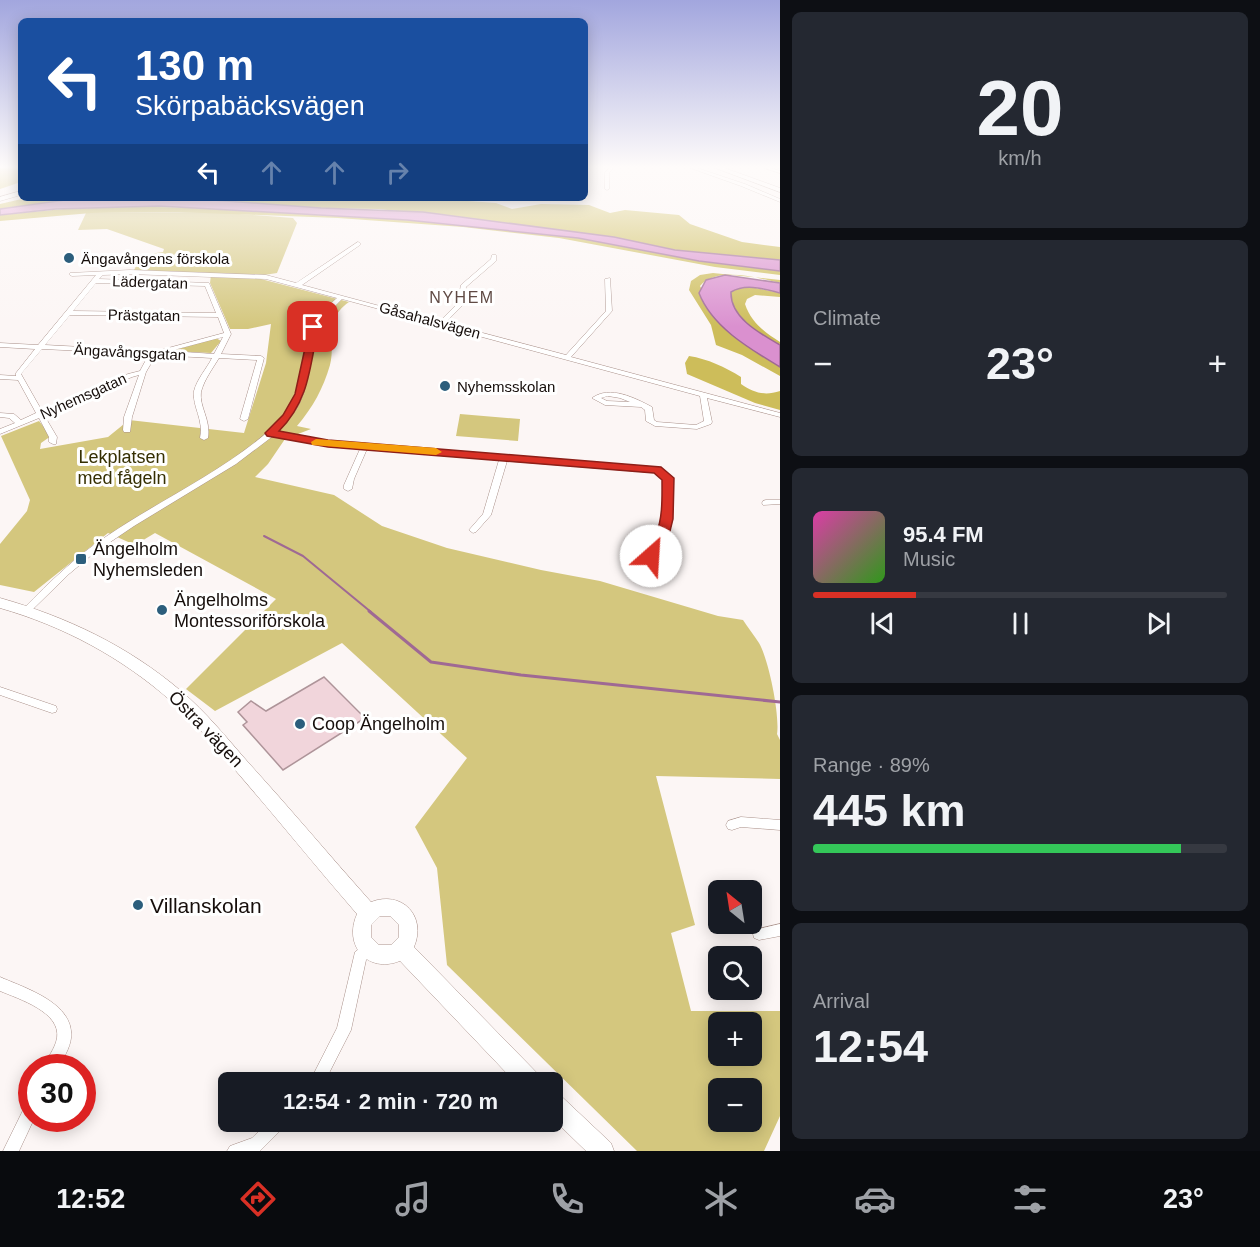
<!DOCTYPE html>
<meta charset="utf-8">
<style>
body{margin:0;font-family:Helvetica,sans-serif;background:#242831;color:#f1f3f6;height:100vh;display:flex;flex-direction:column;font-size:22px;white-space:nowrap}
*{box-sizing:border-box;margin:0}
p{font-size:20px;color:#9ea1a6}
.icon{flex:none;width:33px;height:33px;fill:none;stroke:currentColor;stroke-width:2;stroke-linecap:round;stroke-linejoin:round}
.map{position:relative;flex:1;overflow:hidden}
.sheet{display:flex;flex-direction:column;gap:12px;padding:12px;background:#0d0f14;width:480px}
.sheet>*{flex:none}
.top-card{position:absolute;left:18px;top:18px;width:570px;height:183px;border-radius:9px;box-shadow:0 3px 15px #0003;background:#1a4fa0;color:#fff;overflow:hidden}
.needle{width:39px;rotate:330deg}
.buttons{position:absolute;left:708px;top:880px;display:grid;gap:12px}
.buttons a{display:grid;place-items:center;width:54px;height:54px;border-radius:9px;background:#171b24;box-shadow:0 3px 15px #0003;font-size:30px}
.speed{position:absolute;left:18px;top:1054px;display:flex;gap:12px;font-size:30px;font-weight:700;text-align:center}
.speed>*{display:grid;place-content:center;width:78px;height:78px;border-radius:50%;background:#171b24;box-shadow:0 3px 15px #0003;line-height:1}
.speed .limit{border:9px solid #d22;background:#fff;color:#111}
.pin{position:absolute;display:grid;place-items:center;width:51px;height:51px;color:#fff;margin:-26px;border-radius:12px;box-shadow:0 3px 9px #0006}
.me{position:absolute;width:66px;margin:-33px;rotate:26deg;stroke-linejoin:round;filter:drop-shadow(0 0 4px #0008)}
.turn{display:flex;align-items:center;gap:21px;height:126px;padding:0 18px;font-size:27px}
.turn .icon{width:78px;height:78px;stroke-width:2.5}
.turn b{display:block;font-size:42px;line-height:51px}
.lanes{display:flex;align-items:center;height:57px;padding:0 18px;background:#0003;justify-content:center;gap:30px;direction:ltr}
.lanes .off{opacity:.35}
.big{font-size:45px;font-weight:700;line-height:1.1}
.sheet .card{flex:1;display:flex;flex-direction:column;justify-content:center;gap:9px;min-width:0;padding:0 21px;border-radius:9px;background:#242831}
.sheet .dial{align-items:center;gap:0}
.dial b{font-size:78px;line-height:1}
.song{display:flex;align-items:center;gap:18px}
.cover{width:72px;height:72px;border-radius:9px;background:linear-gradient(135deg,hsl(320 70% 55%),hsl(110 70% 35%))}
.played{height:6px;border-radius:3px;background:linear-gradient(90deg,#d93025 25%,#363941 25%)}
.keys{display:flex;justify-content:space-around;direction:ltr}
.heat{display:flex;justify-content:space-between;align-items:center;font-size:33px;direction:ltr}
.charge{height:9px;border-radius:4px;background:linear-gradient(90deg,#34c759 89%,#363941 0)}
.trip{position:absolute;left:218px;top:1072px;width:345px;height:60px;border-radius:9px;background:#171b24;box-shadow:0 3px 15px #0003;font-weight:700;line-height:60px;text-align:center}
.tab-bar{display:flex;height:96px;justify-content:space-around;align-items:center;background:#090b0e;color:#9ea1a6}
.tab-bar .icon{width:42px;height:42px}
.tab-bar .current{color:#d93025}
.tab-bar b{font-size:27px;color:#f1f3f6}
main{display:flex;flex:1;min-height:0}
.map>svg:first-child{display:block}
.green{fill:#d4c77e;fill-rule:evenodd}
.forest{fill:#cdbd5a}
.water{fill:#da90cf;stroke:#9f6994;stroke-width:1.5}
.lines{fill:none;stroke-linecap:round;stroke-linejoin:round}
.stream-far1{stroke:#9f6994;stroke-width:2}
.stream{stroke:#9f6994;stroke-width:3}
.building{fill:#f1d5db;stroke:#ae9499;stroke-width:1.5}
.street-casing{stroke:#a99089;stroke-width:1}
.secondary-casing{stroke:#a99089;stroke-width:1}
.street{fill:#fff;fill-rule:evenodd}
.secondary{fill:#fff;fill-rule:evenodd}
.route{fill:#d93025;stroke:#8d1f18;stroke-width:1.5}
.slow{fill:#f59e0b}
.poi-dot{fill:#2c5e7c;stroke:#fff;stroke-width:2}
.labels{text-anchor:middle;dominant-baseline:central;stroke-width:6;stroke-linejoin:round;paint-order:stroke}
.far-poi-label{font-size:15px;fill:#160e0b;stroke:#fff;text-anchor:start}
.far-street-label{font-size:15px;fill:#160e0b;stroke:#fff}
.far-neighbourhood-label{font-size:16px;letter-spacing:1.5px;fill:#604a44;stroke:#fff}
.park-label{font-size:18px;fill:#352f03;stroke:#fff}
.poi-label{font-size:18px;fill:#160e0b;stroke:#fff;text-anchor:start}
.street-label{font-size:18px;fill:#160e0b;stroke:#fff}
.near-poi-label{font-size:21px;fill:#160e0b;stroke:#fff;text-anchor:start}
</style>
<main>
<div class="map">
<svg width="780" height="1151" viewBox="0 0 780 1151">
<rect width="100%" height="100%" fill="#fcf6f5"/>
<!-- green -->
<g class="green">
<polygon points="212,212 293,218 297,223 277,273 264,275 134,270 142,255 163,252 164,249 107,229 78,230 86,213"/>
<path d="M211 275 261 279 349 302C323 320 336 341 330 365 323 389 313 407 297 426L311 429 285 439 268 464 255 477 334 495 382 526 447 548 541 570 600 581 718 616 743 620C748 628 754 635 759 643 769 660 780 716 777 734L780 740V779L656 776 695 925 671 933 691 1011H780V1116L764 1151H637L447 965 437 868 415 827 467 758 342 643 215 711 186 689 276 599 155 533 135 545 108 533 34 592 0 585V544L27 511 30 500 1 436 39 421 51 436 41 443 40 449 108 437 129 420 244 433 266 363 271 324 248 329H230L210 283ZM718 1023H752V1056H718ZM718 1089H752V1122H718Z"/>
<polygon points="216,338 221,341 211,353 172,351"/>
<polygon points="460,414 520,419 518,441 456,436"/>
</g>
<!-- forest -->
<g class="forest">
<polygon points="21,166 21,182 0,189 0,168"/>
<polygon points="26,198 166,198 65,200 0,209 0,204"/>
<polygon points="186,198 427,198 496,203 512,209 541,204 589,205 610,213 625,210 679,215 690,224 742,242 780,247 780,260 675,250 614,237 455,217 378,209 321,208"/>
<polygon points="95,206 214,208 451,223 578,238 699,261 780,271 780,275 715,267 559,238 463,227 338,218 178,212 91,213 0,221 0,215"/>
<path d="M713 273 780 280V283C758 278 717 266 700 286L723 327 780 367V376L742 355 716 345 711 325 689 290 691 281 700 275Z"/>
<path d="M751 287 780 293V297L755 295 747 299 745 304C751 322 764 332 780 342V345C761 334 730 318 731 292L737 289Z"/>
<path d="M689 356C708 359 725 367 741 377V384C754 393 765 396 780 391V410L755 403 687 374 685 363Z"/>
</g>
<!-- water -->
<g class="water">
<polygon points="186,198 321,208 423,212 614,237 675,250 780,260 780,271 699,261 578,238 407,220 159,206 56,209 0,215 0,209 65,200"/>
<path d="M725 275 780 283V293C764 289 746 283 731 292 730 318 761 334 780 345V367C750 349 712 327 699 293L706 280Z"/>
</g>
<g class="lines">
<!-- stream-far1 -->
<polyline class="stream-far1" points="264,536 303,556 371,612"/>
<!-- stream -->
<polyline class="stream" points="369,611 431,662 521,675 780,702"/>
</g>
<!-- building -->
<polygon class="building" points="324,677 365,718 283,770 243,725 247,722 238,712 251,701 266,711"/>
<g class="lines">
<!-- street casing -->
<g class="street-casing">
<g id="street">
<polygon points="611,166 615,166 609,173 609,189 607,190 605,189 605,173"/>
<polygon points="685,166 691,166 745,184 780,199 780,202 741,186"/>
<polygon points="758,166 764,166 780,171 780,173"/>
<path d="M358 242 360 243V245L302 285 439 322 457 304 461 285 491 259 492 255H496V261L466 287 463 305 445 323 566 355 606 311 605 279 610 278 612 311 571 357 780 413V417L707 398 712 422 711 424 697 429 655 426 646 421 645 410 641 407 605 405 592 398C610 385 635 398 652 407L654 420 657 422 696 425 704 421 700 396 342 299C334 307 326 314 320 324 307 348 312 377 300 402 295 413 286 423 277 432L328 442 362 444 365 443 369 445 663 469 672 478V503L671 521 668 532 658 552 655 564H649C645 550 659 537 662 523 665 508 665 493 664 479L658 473 507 461 491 515 476 532 473 533 469 530 483 514 499 460 367 449 354 479 352 489 348 491 344 489V485L360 449 328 446 273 436 236 464 134 526 94 553 69 574 30 612H24L22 610 24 608C50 582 76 556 107 536 160 500 223 472 271 429 289 414 298 393 302 370 304 355 306 339 313 326 319 314 328 306 337 298L266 279 130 274 103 275 99 279 209 283 231 334 221 354 261 356 264 358 248 419 244 421 240 419 257 360 219 358C213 368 204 380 201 392 199 407 211 419 208 438L204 440 200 438C204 419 192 407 194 391 197 379 207 368 212 358L157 355H156L146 372 132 417 130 432H124L123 430 124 417 139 375 132 377 44 415 57 437 56 444H53L49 442V437L39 418 0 434V429L15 423 9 418 0 417V413L14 414 21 420 36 413 18 380 0 379V375L16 376V373L35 349 0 347V343L38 345 96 275 72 276 70 275V273L130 270 266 275 296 283ZM96 283 205 286 216 313 73 311ZM70 315 218 317 224 333 157 351 45 345ZM223 337 214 354 170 351ZM42 349 149 354 140 371 128 374 42 411 21 374ZM608 396 620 398 630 402 607 401 601 398Z"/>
<polygon points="766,500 780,500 780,504 763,505 762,503 763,501"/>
<polygon points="0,687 56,706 57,709 56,712 52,713 0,695"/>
<polygon points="741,817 780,820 780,830 741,827 732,830 728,829 726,825 728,821"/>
<polygon points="780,924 780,936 759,940 754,938 753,934 754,930"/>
<polygon points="369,943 374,945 376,949 374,953 366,960 351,1030 324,1083 309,1083 337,1028 355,952 364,945"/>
<path d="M0 977C25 988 75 1003 71 1038 70 1048 63 1059 58 1068H43C47 1058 55 1049 57 1038 61 1012 19 999 0 991Z"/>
<polygon points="32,1100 32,1119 34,1119 19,1151 3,1151 27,1102"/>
<polygon points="268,1122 286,1122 284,1127 260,1151 227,1151 230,1146 252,1138"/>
</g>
</g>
<!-- secondary casing -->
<g class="secondary-casing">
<g id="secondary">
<polygon points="710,166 719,166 780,188 780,192"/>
<polygon points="21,191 21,195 0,201 0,197"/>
<path d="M0 598C67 617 128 646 181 691 206 712 226 737 247 761 289 807 329 855 371 902 402 890 427 916 414 947L539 1075 542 1083H516L400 961C367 974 343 945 357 914 316 867 277 818 236 771 215 747 195 722 171 701 121 657 63 626 0 608ZM380 916H390L399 925V937L391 945H379L371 937V925Z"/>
<polygon points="552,1092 560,1095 611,1143 614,1151 586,1151 552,1118"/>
</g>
</g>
<!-- street -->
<use href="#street" class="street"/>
<!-- secondary -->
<use href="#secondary" class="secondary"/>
</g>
<!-- sky -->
<linearGradient id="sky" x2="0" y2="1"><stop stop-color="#a2a6de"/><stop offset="0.51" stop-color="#fefbfa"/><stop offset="1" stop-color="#fefbfa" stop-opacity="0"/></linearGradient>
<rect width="780" height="327" fill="url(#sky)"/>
<!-- route -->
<path class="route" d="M310 325 318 327C310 367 309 401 279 431L328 440 661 467 674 478 673 519 669 535 656 559 651 561 645 556C645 547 652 542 656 534 663 518 662 497 662 480L654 473 328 447 267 436 265 433 283 415 295 394Z"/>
<!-- slow -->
<polygon class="slow" points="316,439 436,448 442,452 436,455 312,445 311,442"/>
<!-- markers -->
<g class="poi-dot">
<circle cx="69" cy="258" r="6"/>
<circle cx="445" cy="386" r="6"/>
<rect x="75" y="553" width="12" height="12" rx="3"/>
<circle cx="162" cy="610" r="6"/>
<circle cx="300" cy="724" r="6"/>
<circle cx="138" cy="905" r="6"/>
</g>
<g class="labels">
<!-- far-poi labels -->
<g class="far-poi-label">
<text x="81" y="258">Ängavångens förskola</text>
<text x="457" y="386">Nyhemsskolan</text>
</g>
<!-- far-street labels -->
<g class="far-street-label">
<text transform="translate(150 282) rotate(2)">Lädergatan</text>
<text transform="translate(144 315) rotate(1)">Prästgatan</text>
<text transform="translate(430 320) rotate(15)">Gåsahalsvägen</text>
<text transform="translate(130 352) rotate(3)">Ängavångsgatan</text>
<text transform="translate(83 396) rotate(-24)">Nyhemsgatan</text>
</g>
<!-- far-neighbourhood labels -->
<g class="far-neighbourhood-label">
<text x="462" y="297">NYHEM</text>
</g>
<!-- park labels -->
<g class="park-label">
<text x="122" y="457">Lekplatsen<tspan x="122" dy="21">med fågeln</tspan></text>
</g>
<!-- poi labels -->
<g class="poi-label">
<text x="93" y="549">Ängelholm<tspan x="93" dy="21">Nyhemsleden</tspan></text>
<text x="174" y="600">Ängelholms<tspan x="174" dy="21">Montessoriförskola</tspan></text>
<text x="312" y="724">Coop Ängelholm</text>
</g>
<!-- street labels -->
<g class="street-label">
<text transform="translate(206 729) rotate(46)">Östra vägen</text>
</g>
<!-- near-poi labels -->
<g class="near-poi-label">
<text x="150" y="905">Villanskolan</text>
</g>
</g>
</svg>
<div class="buttons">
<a><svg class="needle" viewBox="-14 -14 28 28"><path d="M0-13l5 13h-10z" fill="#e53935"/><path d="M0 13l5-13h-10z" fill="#9ea1a6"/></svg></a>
<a><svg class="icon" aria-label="search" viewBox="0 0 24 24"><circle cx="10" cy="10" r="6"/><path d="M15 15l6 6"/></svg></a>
<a>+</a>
<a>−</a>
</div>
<div class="speed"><div class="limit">30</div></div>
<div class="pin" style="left:313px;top:327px;background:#d93025"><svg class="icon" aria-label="arrive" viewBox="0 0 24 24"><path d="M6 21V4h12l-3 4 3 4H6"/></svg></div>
<svg class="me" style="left:651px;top:556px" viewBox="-20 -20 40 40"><circle r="19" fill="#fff"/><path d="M0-13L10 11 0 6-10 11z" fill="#d93025"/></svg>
<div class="trip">12:54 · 2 min · 720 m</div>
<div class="top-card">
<div class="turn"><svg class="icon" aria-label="left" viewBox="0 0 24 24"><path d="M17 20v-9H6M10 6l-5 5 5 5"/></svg><div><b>130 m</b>Skörpabäcksvägen</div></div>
<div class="lanes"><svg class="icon" aria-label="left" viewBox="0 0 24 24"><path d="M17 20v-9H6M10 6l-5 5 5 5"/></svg><svg class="icon off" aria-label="ahead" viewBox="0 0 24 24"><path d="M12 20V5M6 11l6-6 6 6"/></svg><svg class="icon off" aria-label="ahead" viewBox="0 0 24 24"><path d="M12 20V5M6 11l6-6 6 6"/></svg><svg class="icon off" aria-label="right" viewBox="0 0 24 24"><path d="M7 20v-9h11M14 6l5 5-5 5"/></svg></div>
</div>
</div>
<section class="sheet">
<div class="card dial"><b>20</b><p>km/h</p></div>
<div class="card"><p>Climate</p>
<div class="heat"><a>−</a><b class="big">23°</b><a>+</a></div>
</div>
<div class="card">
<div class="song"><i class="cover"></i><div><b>95.4 FM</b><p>Music</p></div></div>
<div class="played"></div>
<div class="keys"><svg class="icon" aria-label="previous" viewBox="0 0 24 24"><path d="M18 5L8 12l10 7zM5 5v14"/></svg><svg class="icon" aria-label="pause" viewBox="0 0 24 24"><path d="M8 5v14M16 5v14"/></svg><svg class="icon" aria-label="next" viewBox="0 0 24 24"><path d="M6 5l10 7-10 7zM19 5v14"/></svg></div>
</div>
<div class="card"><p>Range · 89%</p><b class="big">445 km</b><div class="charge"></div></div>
<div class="card"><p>Arrival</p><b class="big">12:54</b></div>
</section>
</main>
<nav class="tab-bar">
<b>12:52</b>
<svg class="icon current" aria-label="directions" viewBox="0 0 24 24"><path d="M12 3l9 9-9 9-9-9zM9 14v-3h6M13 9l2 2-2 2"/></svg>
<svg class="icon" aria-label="music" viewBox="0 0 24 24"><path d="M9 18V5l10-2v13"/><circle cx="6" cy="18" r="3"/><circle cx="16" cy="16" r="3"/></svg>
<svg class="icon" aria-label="phone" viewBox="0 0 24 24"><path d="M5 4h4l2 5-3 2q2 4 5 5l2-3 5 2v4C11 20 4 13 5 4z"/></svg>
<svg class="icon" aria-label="climate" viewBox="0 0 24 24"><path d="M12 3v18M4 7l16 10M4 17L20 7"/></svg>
<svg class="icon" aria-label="car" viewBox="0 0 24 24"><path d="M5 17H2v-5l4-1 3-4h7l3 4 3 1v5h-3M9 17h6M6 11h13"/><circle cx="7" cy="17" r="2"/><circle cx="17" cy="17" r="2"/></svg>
<svg class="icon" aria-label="filters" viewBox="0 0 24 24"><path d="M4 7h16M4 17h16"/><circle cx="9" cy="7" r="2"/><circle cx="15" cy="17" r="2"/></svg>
<b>23°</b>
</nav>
